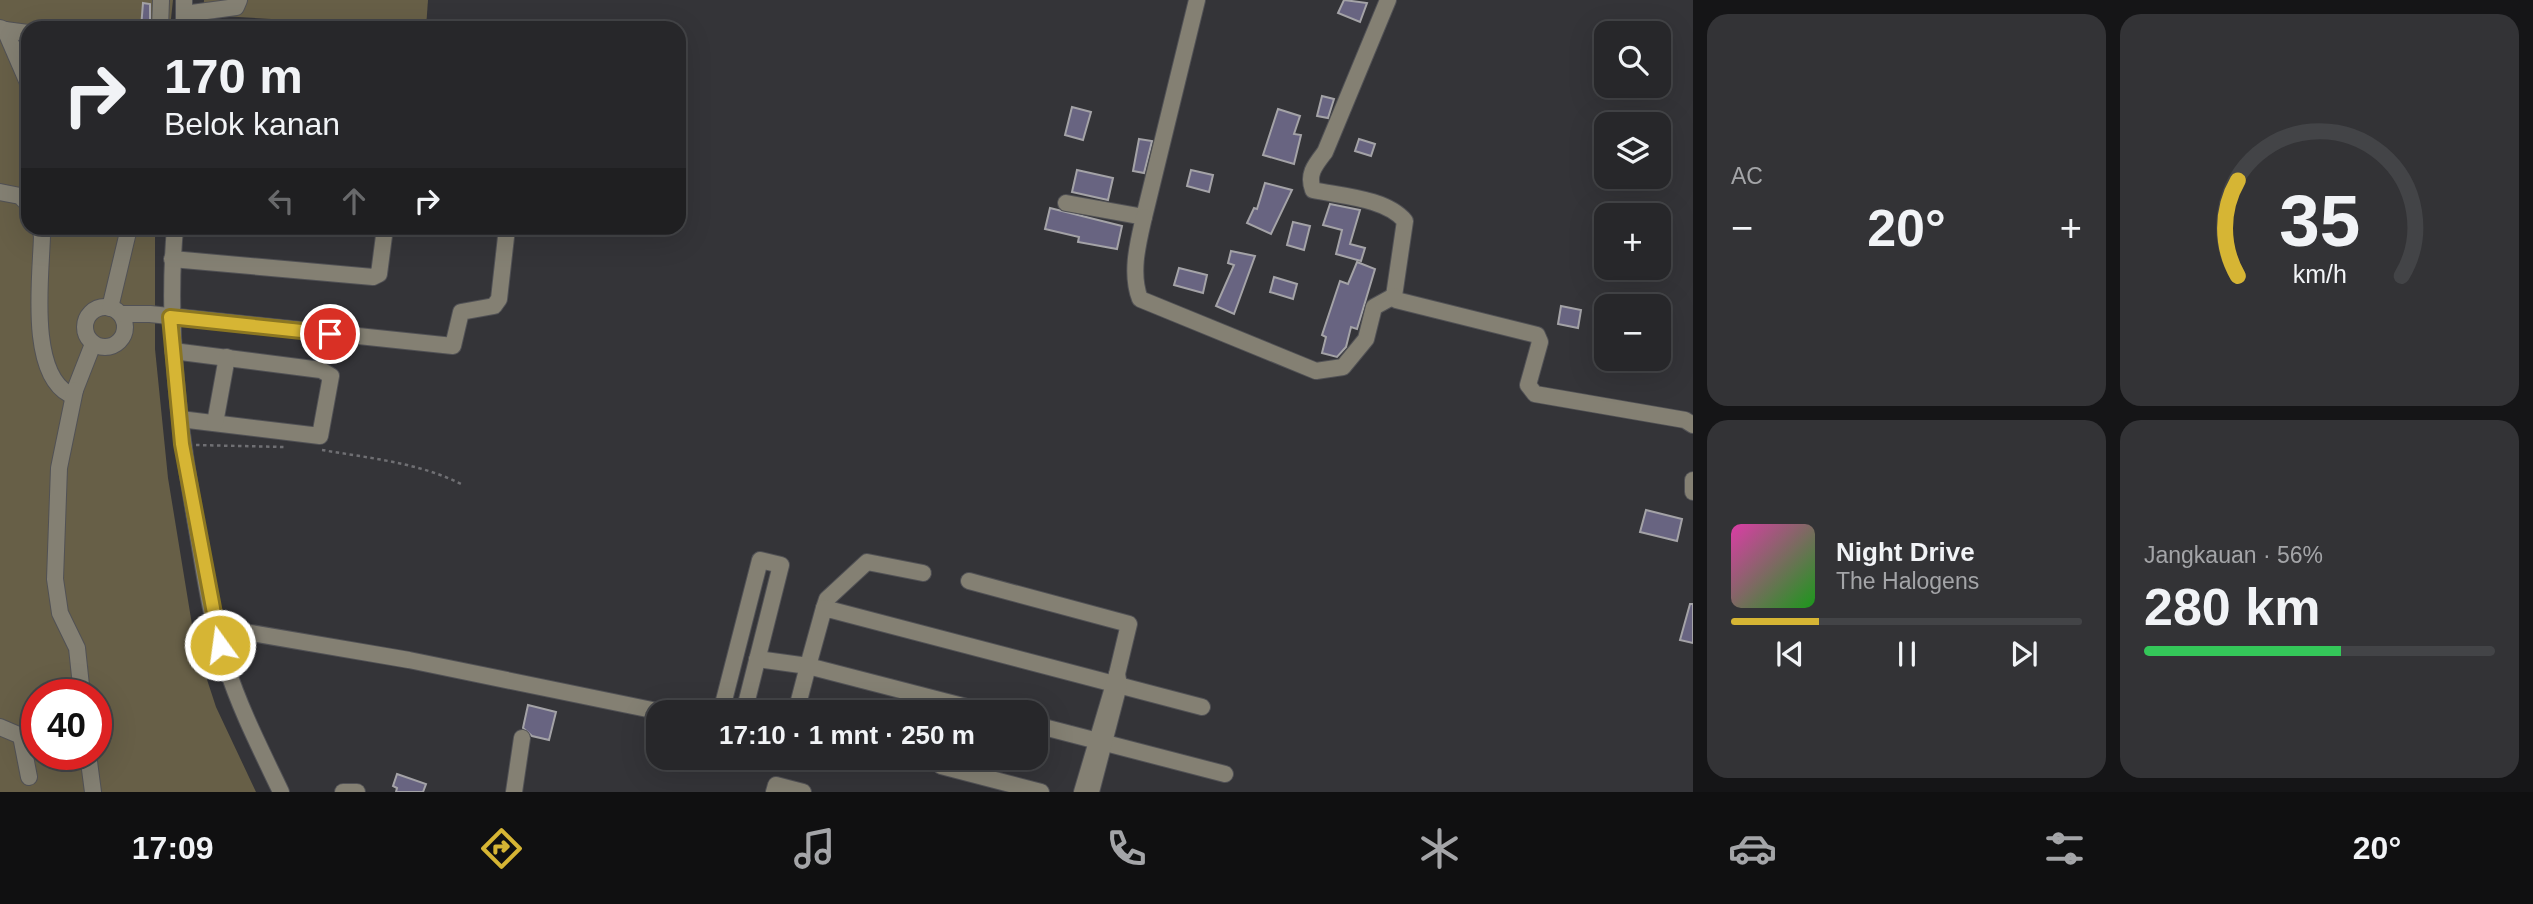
<!DOCTYPE html>
<html lang="id">
<meta charset="utf-8">
<style>
body{margin:0;font-family:Helvetica,sans-serif;background:#333336;color:#f1f3f6;height:100vh;display:flex;flex-direction:column;font-size:26px;white-space:nowrap}
*{box-sizing:border-box;margin:0}
p{font-size:23px;color:#a4a5a8}
.icon{flex:none;width:38px;height:38px;fill:none;stroke:currentColor;stroke-width:2;stroke-linecap:round;stroke-linejoin:round}
.map{position:relative;flex:1;overflow:hidden}
.drawer{display:flex;flex-direction:column;gap:14px;padding:14px;background:#151517;width:840px}
.drawer>*{flex:none}
.banner{position:absolute;left:21px;top:21px;width:665px;height:214px;border-radius:21px;box-shadow:0 7px 28px #0002,0 0 0 2px #434447;background:#27272a;color:#f1f3f6;overflow:hidden}
.fabs{position:absolute;left:1594px;top:21px;display:grid;gap:14px}
.fabs a{display:grid;place-items:center;width:77px;height:77px;border-radius:14px;background:#27272a;box-shadow:0 7px 28px #0002,0 0 0 2px #434447;font-size:35px}
.speed{position:absolute;left:21px;top:679px;display:flex;gap:14px;font-size:35px;font-weight:700;text-align:center}
.speed>*{display:grid;place-content:center;width:91px;height:91px;border-radius:50%;background:#27272a;box-shadow:0 7px 28px #0002,0 0 0 2px #434447;line-height:1}
.speed .limit{border:10px solid #d22;background:#fff;color:#111}
.pin{position:absolute;display:grid;place-items:center;width:60px;height:60px;color:#fff;margin:-30px;border:4px solid #fff;border-radius:50%;box-shadow:0 2px 7px #0007}
.me{position:absolute;width:77px;margin:-38px;rotate:346deg;stroke-linejoin:round;filter:drop-shadow(0 0 5px #0008)}
.turn{display:flex;align-items:center;gap:24px;height:147px;padding:0 28px;font-size:32px}
.turn .icon{width:91px;height:91px;stroke-width:2.5}
.turn b{display:block;font-size:49px;line-height:60px}
.lanes{display:flex;align-items:center;height:66px;padding:0 28px;background:#0003;justify-content:center;gap:35px;direction:ltr}
.lanes .off{opacity:.35}
.big{font-size:52px;font-weight:700;line-height:1.1}
.drawer .tile{flex:1;display:flex;flex-direction:column;justify-content:center;gap:10px;min-width:0;padding:0 24px;border-radius:21px;background:#333336}
.drawer .dial{align-items:center;gap:0}
.dial svg{height:182px;overflow:visible;fill:none;stroke:#434447;stroke-width:7;stroke-linecap:round;text-anchor:middle}
.dial text{fill:#f1f3f6;stroke:none}
.song{display:flex;align-items:center;gap:21px}
.cover{width:84px;height:84px;border-radius:10px;background:linear-gradient(135deg,hsl(320 70% 55%),hsl(120 70% 35%))}
.played{height:7px;border-radius:4px;background:linear-gradient(90deg,#d6b534 25%,#434447 25%)}
.keys{display:flex;justify-content:space-around;direction:ltr}
.heat{display:flex;justify-content:space-between;align-items:center;font-size:38px;direction:ltr}
.charge{height:10px;border-radius:5px;background:linear-gradient(90deg,#34c759 56%,#434447 0)}
.drawer .tiles{flex:1;display:grid;gap:14px;grid-template-columns:repeat(2,1fr)}
.trip{position:absolute;left:646px;top:700px;width:402px;height:70px;border-radius:21px;background:#27272a;box-shadow:0 7px 28px #0002,0 0 0 2px #434447;font-weight:700;line-height:70px;text-align:center}
.menu{display:flex;height:112px;justify-content:space-around;align-items:center;background:#101011;color:#a4a5a8}
.menu .icon{width:49px;height:49px}
.menu .selected{color:#d6b534}
.menu b{font-size:32px;color:#f1f3f6}
main{display:flex;flex:1;min-height:0}
.map>svg:first-child{display:block}
.green{fill:#675f47;fill-rule:evenodd}
.building{fill:#686481;stroke:#a4a3a7;stroke-width:2}
.lines{fill:none;stroke-linecap:round;stroke-linejoin:round}
.minor-casing{stroke:#515155;stroke-width:18}
.path{stroke:#6f6f73;stroke-width:2.5;stroke-dasharray:3.5 3.5;stroke-linecap:butt}
.minor{stroke:#848073;stroke-width:16}
.route-casing{stroke:#8b7622;stroke-width:18}
.route{stroke:#d6b534;stroke-width:12}
</style>
<main>
<div class="map">
<svg width="1693" height="792" viewBox="0 0 1693 792">
<rect width="100%" height="100%" fill="#343438"/>
<!-- green -->
<g class="green">
<path d="M0 0H173L170 28H28V228H155V349L168 478 195 643 216 707 256 792H0ZM37 695H96V754H37Z"/>
<polygon points="204,0 428,0 426,28 203,15"/>
</g>
<!-- building -->
<g class="building">
<polygon points="1344,0 1367,3 1360,22 1338,13"/>
<polygon points="143,3 150,4 150,28 141,28"/>
<polygon points="1322,96 1334,99 1328,118 1317,116"/>
<polygon points="1072,107 1091,112 1083,140 1065,135"/>
<polygon points="1278,109 1300,116 1294,134 1301,135 1294,164 1263,155"/>
<polygon points="1139,139 1152,141 1144,173 1133,171"/>
<polygon points="1359,139 1375,144 1371,156 1355,151"/>
<polygon points="1077,170 1113,178 1108,200 1072,192"/>
<polygon points="1191,170 1213,175 1209,192 1187,186"/>
<polygon points="1265,183 1292,190 1271,234 1247,223 1254,208 1257,209"/>
<polygon points="1330,204 1360,210 1350,244 1365,248 1361,261 1336,254 1342,230 1323,225"/>
<polygon points="1050,208 1122,226 1117,249 1078,242 1079,237 1045,229"/>
<polygon points="1293,222 1310,226 1304,250 1287,245"/>
<polygon points="1231,251 1255,256 1234,314 1216,306 1234,265 1228,263"/>
<polygon points="1357,262 1375,269 1357,329 1351,327 1346,347 1337,357 1322,353 1326,337 1322,335 1340,281 1348,284"/>
<polygon points="1179,268 1207,275 1203,293 1174,285"/>
<polygon points="1274,277 1297,284 1293,299 1270,292"/>
<polygon points="1561,306 1581,310 1578,328 1558,324"/>
<polygon points="1646,510 1682,519 1677,541 1640,532"/>
<polygon points="1690,604 1693,604 1693,643 1680,640"/>
<polygon points="528,705 556,712 549,740 532,736 523,728"/>
<polygon points="397,774 426,784 423,792 396,792 397,788 393,786"/>
</g>
<g class="lines">
<!-- minor casing -->
<g class="minor-casing">
<g id="minor">
<path d="M1388 0 1325 152C1315 165 1307 174 1313 190 1340 196 1386 198 1405 221L1394 296 1396 300 1537 335 1540 342 1528 385 1535 394 1685 420 1693 425"/>
<polyline points="184,14 236,7 239,0"/>
<polyline points="0,28 5,30 28,83"/>
<polyline points="160,28 161,0"/>
<polyline points="184,28 184,0"/>
<polyline points="5,30 28,33"/>
<polyline points="0,192 20,196 28,204"/>
<polyline points="1066,203 1144,217 1197,0"/>
<path d="M1144 217C1138 243 1130 273 1140 299L1316 371 1343 367 1366 339 1374 307 1394 296"/>
<path d="M40 228 42 236C41 275 28 372 69 394L75 390 93 344"/>
<path d="M175 228C166 331 179 427 197 530 205 575 211 621 226 665 240 709 261 750 281 792"/>
<polyline points="172,259 373,277 379,274 385,228"/>
<circle cx="105" cy="327" r="20"/>
<polyline points="110,308 129,228"/>
<polyline points="122,314 150,314 453,346 461,312 494,306 499,299 507,228"/>
<polyline points="173,351 321,370 331,376 320,436 180,419"/>
<polyline points="75,390 59,468 55,579 60,613 77,648 82,695"/>
<polyline points="215,423 227,357"/>
<polyline points="1693,480 1693,492"/>
<polyline points="969,581 1129,624 1117,674"/>
<polyline points="824,608 827,599 867,562 923,573"/>
<polyline points="216,627 409,660 662,712"/>
<polyline points="757,659 808,666 824,608 1202,707"/>
<polyline points="721,712 760,560 781,565 744,712"/>
<polyline points="796,712 808,666 986,712"/>
<polyline points="1036,725 1225,774"/>
<polyline points="0,727 21,736 29,777"/>
<polyline points="88,754 93,792"/>
<polyline points="941,766 1041,792"/>
<polyline points="343,792 357,792"/>
<polyline points="514,792 522,738"/>
<polyline points="774,792 776,785 803,792"/>
<polyline points="1082,792 1117,674 1119,685 1091,792"/>
</g>
</g>
<!-- path -->
<g class="path">
<polyline points="196,445 284,447"/>
<path d="M322 450C369 458 421 463 463 485"/>
</g>
<!-- minor -->
<use href="#minor" class="minor"/>
</g>
<g class="lines">
<!-- route casing -->
<g class="route-casing">
<polyline id="route" points="220,645 182,444 170,317 330,334"/>
</g>
<!-- route -->
<use href="#route" class="route"/>
</g>
</svg>
<div class="fabs">
<a><svg class="icon" aria-label="search" viewBox="0 0 24 24"><circle cx="10" cy="10" r="6"/><path d="M15 15l6 6"/></svg></a>
<a><svg class="icon" aria-label="layers" viewBox="0 0 24 24"><path d="M12 4l9 5-9 5-9-5zM3 14l9 5 9-5"/></svg></a>
<a>+</a>
<a>−</a>
</div>
<div class="speed"><div class="limit">40</div></div>
<div class="pin" style="left:330px;top:334px;background:#d93025"><svg class="icon" aria-label="arrive" viewBox="0 0 24 24"><path d="M6 21V4h12l-3 4 3 4H6"/></svg></div>
<svg class="me" style="left:220px;top:645px" viewBox="-20 -20 40 40"><circle r="17" fill="#d6b534" stroke="#fff" stroke-width="3"/><path d="M0-11L8 9 0 5-8 9z" fill="#fff"/></svg>
<div class="trip">17:10 · 1 mnt · 250 m</div>
<div class="banner">
<div class="turn"><svg class="icon" aria-label="right" viewBox="0 0 24 24"><path d="M7 20v-9h11M14 6l5 5-5 5"/></svg><div><b>170 m</b>Belok kanan</div></div>
<div class="lanes"><svg class="icon off" aria-label="left" viewBox="0 0 24 24"><path d="M17 20v-9H6M10 6l-5 5 5 5"/></svg><svg class="icon off" aria-label="ahead" viewBox="0 0 24 24"><path d="M12 20V5M6 11l6-6 6 6"/></svg><svg class="icon" aria-label="right" viewBox="0 0 24 24"><path d="M7 20v-9h11M14 6l5 5-5 5"/></svg></div>
</div>
</div>
<section class="drawer">
<div class="tiles">
<div class="tile"><p>AC</p>
<div class="heat"><a>−</a><b class="big">20°</b><a>+</a></div>
</div>
<div class="tile dial"><svg viewBox="0 0 100 80">
<path d="M14 69A42 42 0 1 1 86 69"/>
<path d="M14 69A42 42 0 0 1 14 27" stroke="#d6b534"/>
<text x="50" y="56" font-size="32" font-weight="700">35</text>
<text x="50" y="72" font-size="11">km/h</text>
</svg></div>
<div class="tile">
<div class="song"><i class="cover"></i><div><b>Night Drive</b><p>The Halogens</p></div></div>
<div class="played"></div>
<div class="keys"><svg class="icon" aria-label="previous" viewBox="0 0 24 24"><path d="M18 5L8 12l10 7zM5 5v14"/></svg><svg class="icon" aria-label="pause" viewBox="0 0 24 24"><path d="M8 5v14M16 5v14"/></svg><svg class="icon" aria-label="next" viewBox="0 0 24 24"><path d="M6 5l10 7-10 7zM19 5v14"/></svg></div>
</div>
<div class="tile"><p>Jangkauan · 56%</p><b class="big">280 km</b><div class="charge"></div></div>
</div>
</section>
</main>
<nav class="menu">
<b>17:09</b>
<svg class="icon selected" aria-label="directions" viewBox="0 0 24 24"><path d="M12 3l9 9-9 9-9-9zM9 14v-3h6M13 9l2 2-2 2"/></svg>
<svg class="icon" aria-label="music" viewBox="0 0 24 24"><path d="M9 18V5l10-2v13"/><circle cx="6" cy="18" r="3"/><circle cx="16" cy="16" r="3"/></svg>
<svg class="icon" aria-label="phone" viewBox="0 0 24 24"><path d="M5 4h4l2 5-3 2q2 4 5 5l2-3 5 2v4C11 20 4 13 5 4z"/></svg>
<svg class="icon" aria-label="climate" viewBox="0 0 24 24"><path d="M12 3v18M4 7l16 10M4 17L20 7"/></svg>
<svg class="icon" aria-label="car" viewBox="0 0 24 24"><path d="M5 17H2v-5l4-1 3-4h7l3 4 3 1v5h-3M9 17h6M6 11h13"/><circle cx="7" cy="17" r="2"/><circle cx="17" cy="17" r="2"/></svg>
<svg class="icon" aria-label="filters" viewBox="0 0 24 24"><path d="M4 7h16M4 17h16"/><circle cx="9" cy="7" r="2"/><circle cx="15" cy="17" r="2"/></svg>
<b>20°</b>
</nav>
